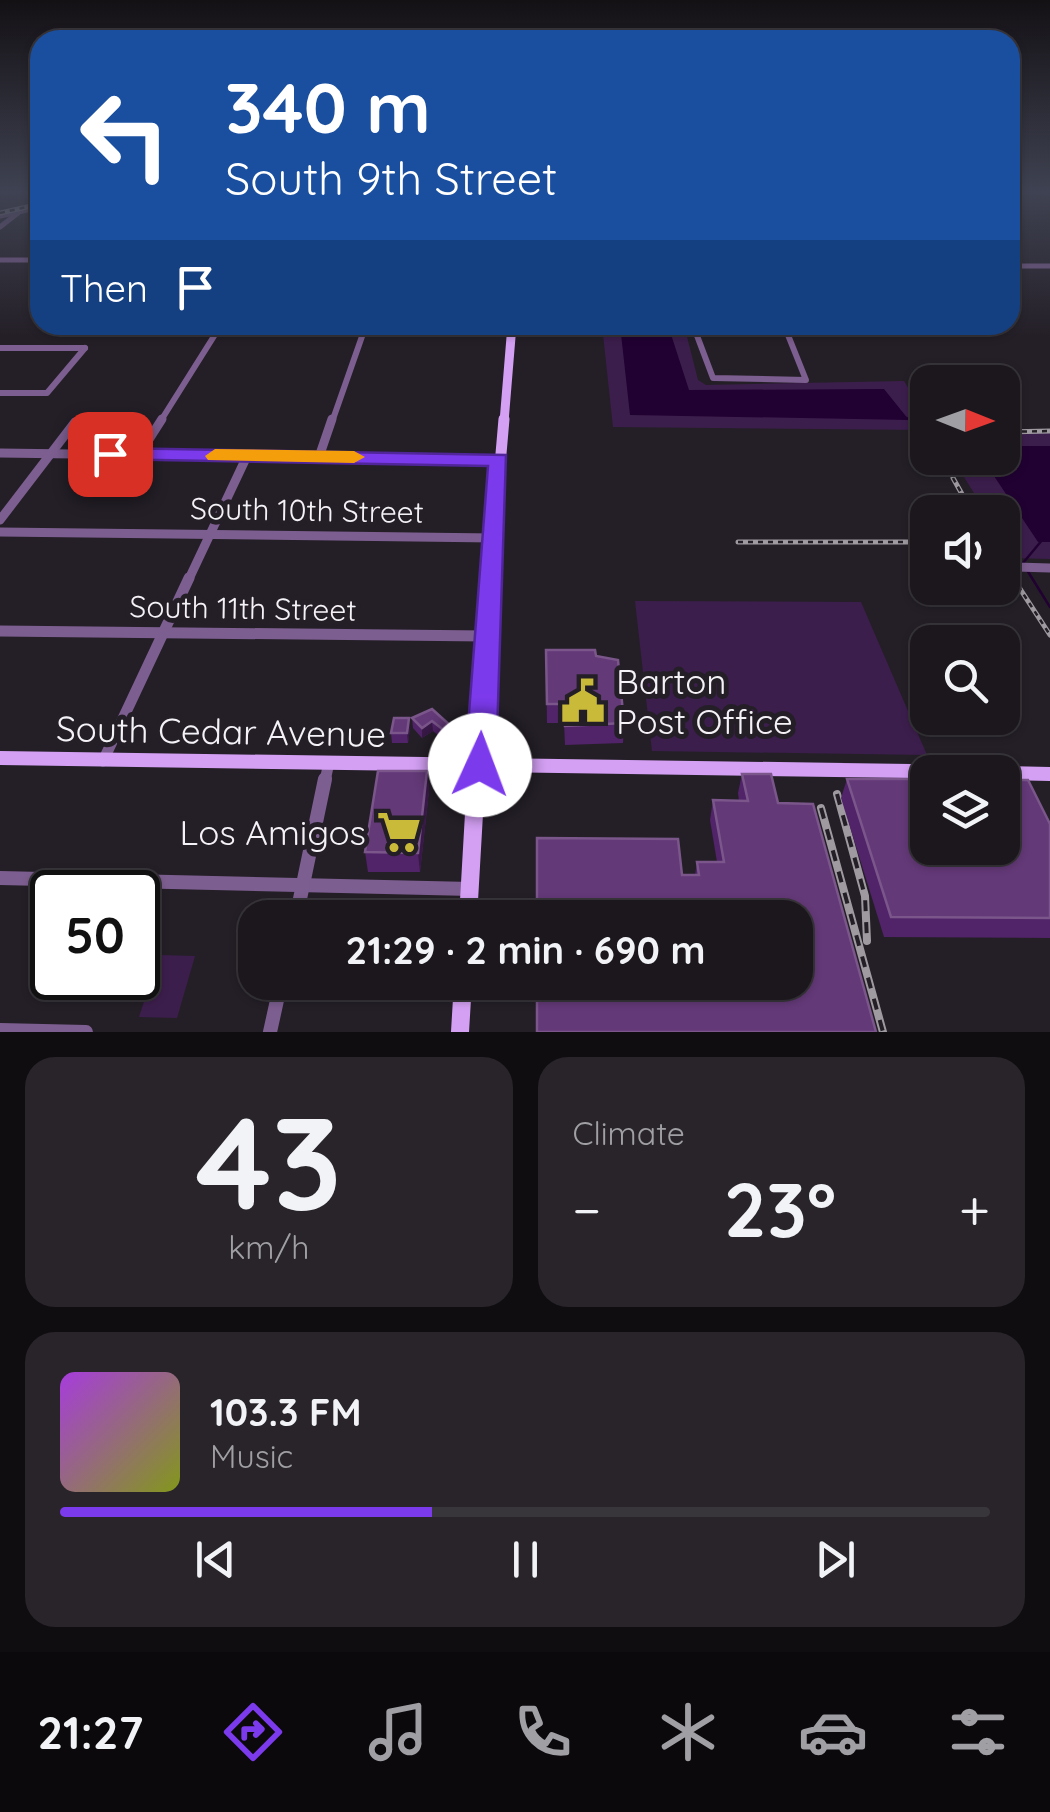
<!DOCTYPE html>
<meta charset="utf-8">
<style>
body{margin:0;font-family:Quicksand,sans-serif;background:#28242a;color:#f1f3f6;height:100vh;display:flex;flex-direction:column;font-size:38px;white-space:nowrap}
*{box-sizing:border-box;margin:0}
p{font-size:32px;color:#a09fa4}
.icon{flex:none;width:55px;height:55px;fill:none;stroke:currentColor;stroke-width:2;stroke-linecap:round;stroke-linejoin:round}
.map{position:relative;height:1032px;overflow:hidden}
.details{display:flex;flex-direction:column;gap:25px;padding:25px;background:#0f0d10;flex:1}
.details>*{flex:none}
.top-card{position:absolute;left:30px;top:30px;width:990px;height:305px;border-radius:30px;box-shadow:0 2px 8px #0004,0 0 0 2px #39363b;background:#1a4fa0;color:#fff;overflow:hidden}
.needle{width:65px;rotate:91deg}
.controls{position:absolute;left:910px;top:365px;display:grid;gap:20px}
.controls a{display:grid;place-items:center;width:110px;height:110px;border-radius:20px;background:#1b171d;box-shadow:0 2px 8px #0004,0 0 0 2px #39363b;font-size:50px}
.speed{position:absolute;left:30px;top:870px;display:flex;gap:20px;font-size:50px;font-weight:700;text-align:center}
.speed>*{display:grid;place-content:center;width:130px;height:130px;border-radius:50%;background:#1b171d;box-shadow:0 2px 8px #0004,0 0 0 2px #39363b;line-height:1}
.speed .limit{border:5px solid #111;border-radius:15px;background:#fff;color:#111}
.pin{position:absolute;display:grid;place-items:center;width:85px;height:85px;color:#fff;margin:-42px;border-radius:20px;box-shadow:0 5px 15px #0006}
.me{position:absolute;width:110px;margin:-55px;rotate:2deg;stroke-linejoin:round;filter:drop-shadow(0 0 8px #0008)}
.turn{display:flex;align-items:center;gap:35px;height:210px;padding:0 30px;font-size:45px}
.turn .icon{width:130px;height:130px;stroke-width:2.5}
.turn b{display:block;font-size:70px;line-height:85px}
.then{display:flex;align-items:center;height:95px;padding:0 30px;background:#0003;gap:20px;font-size:38px}
.big{font-size:75px;font-weight:700;line-height:1.1}
.details .tile{flex:1;display:flex;flex-direction:column;justify-content:center;gap:15px;min-width:0;padding:0 35px;border-radius:30px;background:#28242a}
.details .dial{align-items:center;gap:0}
.dial b{font-size:130px;line-height:1}
.song{display:flex;align-items:center;gap:30px}
.cover{width:120px;height:120px;border-radius:15px;background:linear-gradient(135deg,hsl(280 70% 55%),hsl(70 70% 35%))}
.played{height:10px;border-radius:5px;background:linear-gradient(90deg,#7c3aed 40%,#39363b 40%)}
.keys{display:flex;justify-content:space-around;direction:ltr}
.heat{display:flex;justify-content:space-between;align-items:center;font-size:55px;direction:ltr}
.details .tiles{flex:1;display:grid;gap:25px;grid-template-columns:1fr 1fr}
.tile:last-child{grid-column:span 2}
.trip{position:absolute;left:238px;top:900px;width:575px;height:100px;border-radius:30px;background:#1b171d;box-shadow:0 2px 8px #0004,0 0 0 2px #39363b;font-weight:700;line-height:100px;text-align:center}
.menu{display:flex;height:160px;justify-content:space-around;align-items:center;background:#0b090c;color:#a09fa4}
.menu .icon{width:70px;height:70px}
.menu .current{color:#7c3aed}
.menu b{font-size:45px;color:#f1f3f6}
.map>svg:first-child{display:block}
.green{fill:#3c1e4c}
.water{fill:#210032}
.lines{fill:none;stroke-linecap:round;stroke-linejoin:round}
.stream{stroke:#210032;stroke-width:2.5}
.minor-far4{stroke:#7d5e90;stroke-width:5}
.minor-far3{stroke:#7d5e90;stroke-width:6}
.minor-far2{stroke:#7d5e90;stroke-width:9}
.minor-far1{stroke:#7d5e90;stroke-width:11}
.minor{stroke:#7d5e90;stroke-width:14}
.major-far3{stroke:#d4a0f4;stroke-width:9}
.major-far2{stroke:#d4a0f4;stroke-width:11}
.major-far1{stroke:#d4a0f4;stroke-width:14}
.major{stroke:#d4a0f4;stroke-width:18}
.rail-far1-casing{stroke:#9e9aa0;stroke-width:5}
.rail-casing{stroke:#9e9aa0;stroke-width:8}
.rail-far1{stroke:#241f27;stroke-width:2.5;stroke-dasharray:5;stroke-linecap:butt}
.rail{stroke:#241f27;stroke-width:4;stroke-dasharray:11;stroke-linecap:butt}
.wall{fill:#512368}
.shaded-wall{fill:#381847}
.building{fill:#633977;stroke:#7a568b;stroke-width:2.5}
.route{fill:#7c3aed;stroke:#51269a;stroke-width:2.5}
.slow{fill:#f59e0b}
.labels{text-anchor:middle;dominant-baseline:central;stroke-width:10;stroke-linejoin:round;paint-order:stroke}
.street-label{font-size:30px;fill:#f5f2f7;stroke:#241f27}
.near-poi-label{font-size:35px;fill:#f5f2f7;stroke:#241f27;text-anchor:start}
.near-street-label{font-size:35px;fill:#f5f2f7;stroke:#241f27}
</style>
<div class="map">
<svg width="1050" height="1032" viewBox="0 0 1050 1032">
<rect width="100%" height="100%" fill="#241f27"/>
<!-- green -->
<g class="green">
<polygon points="602,325 684,325 698,380 706,385 904,381 927,418 927,430 613,427"/>
<polygon points="1003,431 1050,431 1050,559 1014,558 1003,540 1002,512 986,512 952,458 1002,458 1003,437 1013,436 1003,435"/>
<polygon points="635,601 861,602 927,755 652,751"/>
<polygon points="159,955 195,956 177,1018 139,1017"/>
</g>
<!-- water -->
<g class="water">
<polygon points="620,325 668,325 689,390 884,389 909,420 630,415"/>
<polygon points="1003,446 1050,446 1050,542 1038,542 982,458 1002,458"/>
</g>
<g class="lines">
<!-- stream -->
<g class="stream">
<polyline points="906,418 928,427"/>
<polyline points="1023,563 1043,539"/>
<polyline points="1027,570 1050,607"/>
</g>
<!-- minor-far4 -->
<g class="minor-far4">
<polyline points="0,216 40,207"/>
<polyline points="0,227 18,213"/>
<polyline points="0,260 40,260"/>
<polyline points="1010,266 1050,266"/>
</g>
<!-- minor-far3 -->
<g class="minor-far3">
<polyline points="693,325 713,378 806,380 784,325"/>
<polyline points="0,348 85,348"/>
<polyline points="0,393 47,393 85,348"/>
<polyline points="160,422 221,325"/>
<polyline points="332,422 366,325"/>
</g>
<!-- minor-far2 -->
<g class="minor-far2">
<polyline points="0,453 499,460"/>
<polyline points="139,455 162,419"/>
<polyline points="319,457 332,419"/>
<polyline points="0,520 75,422"/>
<polyline points="0,532 494,538"/>
<polyline points="1016,567 1050,568"/>
<polyline points="188,581 247,456"/>
</g>
<!-- minor-far1 -->
<g class="minor-far1">
<polyline points="0,631 485,636"/>
<polyline points="103,761 189,578"/>
<polyline points="325,781 329,762"/>
</g>
<!-- minor -->
<g class="minor">
<polyline points="0,878 471,889"/>
<polyline points="296,918 325,779"/>
<polyline points="0,1030 86,1032"/>
<polyline points="270,1032 281,982"/>
</g>
<!-- major-far3 -->
<polyline class="major-far3" points="504,422 512,325"/>
<!-- major-far2 -->
<polyline class="major-far2" points="490,581 504,419"/>
<!-- major-far1 -->
<g class="major-far1">
<polyline points="0,758 981,772"/>
<polyline points="1002,773 1050,774"/>
<polyline points="476,781 490,578"/>
</g>
<!-- major -->
<g class="major">
<polyline points="468,918 476,779"/>
<polyline points="460,1032 463,982"/>
</g>
<!-- rail-far1 casing -->
<g class="rail-far1-casing">
<g id="rail-far1">
<polyline points="0,213 40,204"/>
<polyline points="1002,432 1050,431"/>
<polyline points="953,458 953,478 972,512"/>
<polyline points="738,542 928,542"/>
<polyline points="1002,561 1050,635"/>
</g>
</g>
<!-- rail casing -->
<g class="rail-casing">
<g id="rail">
<polyline points="837,794 865,896 867,941"/>
<polyline points="821,808 883,1032"/>
</g>
</g>
<!-- rail-far1 -->
<use href="#rail-far1" class="rail-far1"/>
<!-- rail -->
<use href="#rail" class="rail"/>
</g>
<!-- wall -->
<g class="wall">
<polygon points="546,650 596,656 624,723 623,743 565,745 564,723 547,723"/>
<polygon points="432,709 452,727 453,737 446,742 433,731 422,738 413,728 412,718"/>
<polygon points="410,728 408,743 392,743 391,733"/>
<polygon points="427,771 429,791 420,872 368,872 365,852"/>
<polygon points="742,774 778,803 876,1032 682,875 695,875 697,862 717,862 710,820 713,800 739,801 738,793"/>
<polygon points="847,779 1050,824 1050,938 884,937 841,798"/>
</g>
<!-- shaded-wall -->
<g class="shaded-wall">
<polygon points="409,718 410,728 408,743 407,733"/>
<polygon points="432,721 433,731 422,738 422,728"/>
<polygon points="452,727 453,737 446,742 446,732"/>
<polygon points="427,771 429,791 420,872 418,853"/>
</g>
<!-- building -->
<g class="building">
<polygon points="546,650 595,650 596,656 618,660 624,723 565,726 565,704 547,704"/>
<polygon points="432,709 452,727 446,732 432,721 422,728 412,718"/>
<polygon points="394,718 409,718 407,733 391,733"/>
<polygon points="378,771 427,771 418,853 365,852"/>
<polygon points="742,774 771,774 778,803 813,804 876,1032 537,1032 537,982 795,982 795,918 537,918 537,838 678,839 682,875 699,875 697,862 724,862 713,800 748,801"/>
<polygon points="847,779 928,779 928,848 1002,848 1002,780 1028,780 1050,824 1050,918 891,917"/>
</g>
<!-- sky -->
<linearGradient id="sky" x2="0" y2="1"><stop stop-color="#141115"/><stop offset="0.57" stop-color="#3f4252"/><stop offset="1" stop-color="#3f4252" stop-opacity="0"/></linearGradient>
<rect width="1050" height="337" fill="url(#sky)"/>
<!-- route -->
<polygon class="route" points="110,448 506,455 496,765 491,774 480,777 470,774 465,765 488,466 103,459 100,454"/>
<!-- slow -->
<polygon class="slow" points="215,449 354,451 365,457 354,463 208,460 205,456"/>
<!-- icons -->
<defs>
<g id="civic-bare" transform="scale(3.45)"><path d="M-.6-6.5H3V-4.5H.6V-3L4-1V1h2V6H-6V1h2V-1L-.6-3ZM-1.2 2.5V6h2.4V2.5Z" fill="#caba3a" stroke="#241f27" stroke-width="2.5" paint-order="stroke"/></g>
<g id="supermarket-bare" transform="scale(3.45)"><path d="M-6-5.5h2.5l.6 2H6L4.5 2H-2.5L-4.4-4H-6ZM-1.5 3.2a1.3 1.3 0 1 0 .1 0ZM3 3.2a1.3 1.3 0 1 0 .1 0Z" fill="#caba3a" stroke="#241f27" stroke-width="2.5" paint-order="stroke"/></g>
</defs>
<g fill-rule="evenodd">
<use href="#civic-bare" x="583" y="701"/>
<use href="#supermarket-bare" x="399" y="832"/>
</g>
<g class="labels">
<!-- street labels -->
<g class="street-label">
<text transform="translate(307 510) rotate(1)">South 10th Street</text>
<text transform="translate(243 608) rotate(1)">South 11th Street</text>
</g>
<!-- near-poi labels -->
<g class="near-poi-label">
<text x="616" y="681">Barton<tspan x="616" dy="40">Post Office</tspan></text>
<text x="366" y="832" text-anchor="end">Los Amigos</text>
</g>
<!-- near-street labels -->
<g class="near-street-label">
<text transform="translate(221 731) rotate(1)">South Cedar Avenue</text>
</g>
</g>
</svg>
<div class="controls">
<a><svg class="needle" viewBox="-14 -14 28 28"><path d="M0-13l5 13h-10z" fill="#e53935"/><path d="M0 13l5-13h-10z" fill="#a09fa4"/></svg></a>
<a><svg class="icon" aria-label="sound" viewBox="0 0 24 24"><path d="M4 9h4l5-4v14l-5-4H4zM17 9q2 3 0 6"/></svg></a>
<a><svg class="icon" aria-label="search" viewBox="0 0 24 24"><circle cx="10" cy="10" r="6"/><path d="M15 15l6 6"/></svg></a>
<a><svg class="icon" aria-label="layers" viewBox="0 0 24 24"><path d="M12 4l9 5-9 5-9-5zM3 14l9 5 9-5"/></svg></a>
</div>
<div class="speed"><div class="limit">50</div></div>
<div class="pin" style="left:110px;top:454px;background:#d93025"><svg class="icon" aria-label="arrive" viewBox="0 0 24 24"><path d="M6 21V4h12l-3 4 3 4H6"/></svg></div>
<svg class="me" style="left:480px;top:765px" viewBox="-20 -20 40 40"><circle r="19" fill="#fff"/><path d="M0-13L10 11 0 6-10 11z" fill="#7c3aed"/></svg>
<div class="trip">21:29 · 2 min · 690 m</div>
<div class="top-card">
<div class="turn"><svg class="icon" aria-label="left" viewBox="0 0 24 24"><path d="M17 20v-9H6M10 6l-5 5 5 5"/></svg><div><b>340 m</b>South 9th Street</div></div>
<div class="then">Then<svg class="icon" aria-label="arrive" viewBox="0 0 24 24"><path d="M6 21V4h12l-3 4 3 4H6"/></svg></div>
</div>
</div>
<section class="details">
<div class="tiles">
<div class="tile dial"><b>43</b><p>km/h</p></div>
<div class="tile"><p>Climate</p>
<div class="heat"><a>−</a><b class="big">23°</b><a>+</a></div>
</div>
<div class="tile">
<div class="song"><i class="cover"></i><div><b>103.3 FM</b><p>Music</p></div></div>
<div class="played"></div>
<div class="keys"><svg class="icon" aria-label="previous" viewBox="0 0 24 24"><path d="M18 5L8 12l10 7zM5 5v14"/></svg><svg class="icon" aria-label="pause" viewBox="0 0 24 24"><path d="M8 5v14M16 5v14"/></svg><svg class="icon" aria-label="next" viewBox="0 0 24 24"><path d="M6 5l10 7-10 7zM19 5v14"/></svg></div>
</div>
</div>
</section>
<nav class="menu">
<b>21:27</b>
<svg class="icon current" aria-label="directions" viewBox="0 0 24 24"><path d="M12 3l9 9-9 9-9-9zM9 14v-3h6M13 9l2 2-2 2"/></svg>
<svg class="icon" aria-label="music" viewBox="0 0 24 24"><path d="M9 18V5l10-2v13"/><circle cx="6" cy="18" r="3"/><circle cx="16" cy="16" r="3"/></svg>
<svg class="icon" aria-label="phone" viewBox="0 0 24 24"><path d="M5 4h4l2 5-3 2q2 4 5 5l2-3 5 2v4C11 20 4 13 5 4z"/></svg>
<svg class="icon" aria-label="climate" viewBox="0 0 24 24"><path d="M12 3v18M4 7l16 10M4 17L20 7"/></svg>
<svg class="icon" aria-label="car" viewBox="0 0 24 24"><path d="M5 17H2v-5l4-1 3-4h7l3 4 3 1v5h-3M9 17h6M6 11h13"/><circle cx="7" cy="17" r="2"/><circle cx="17" cy="17" r="2"/></svg>
<svg class="icon" aria-label="filters" viewBox="0 0 24 24"><path d="M4 7h16M4 17h16"/><circle cx="9" cy="7" r="2"/><circle cx="15" cy="17" r="2"/></svg>
</nav>
